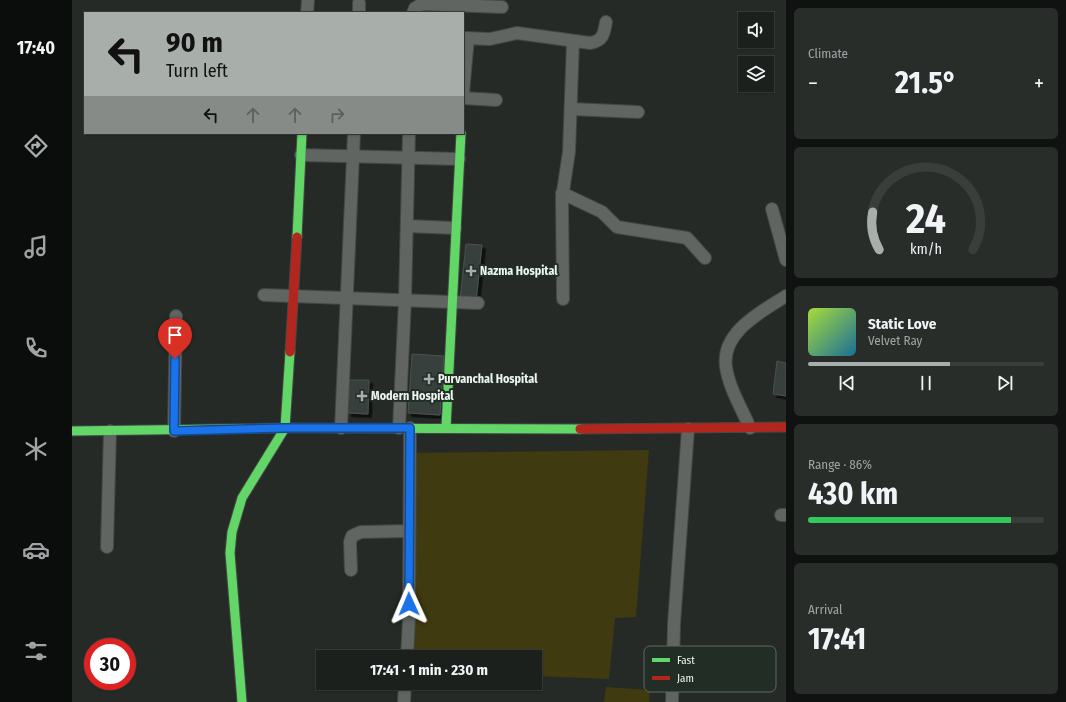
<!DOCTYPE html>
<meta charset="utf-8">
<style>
body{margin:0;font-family:"Fira Sans Condensed",sans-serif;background:#292d2a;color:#f1f3f6;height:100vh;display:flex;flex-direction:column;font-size:15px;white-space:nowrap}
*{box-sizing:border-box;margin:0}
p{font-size:13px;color:#a0a3a4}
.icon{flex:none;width:22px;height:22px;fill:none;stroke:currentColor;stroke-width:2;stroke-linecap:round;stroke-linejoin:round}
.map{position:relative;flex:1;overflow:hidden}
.sheet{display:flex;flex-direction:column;gap:8px;padding:8px;background:#0f1210;width:280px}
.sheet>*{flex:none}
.banner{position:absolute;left:12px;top:12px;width:380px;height:122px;border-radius:0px;box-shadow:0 1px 3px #0004,0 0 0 1px #3a3e3b;background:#a8aeaa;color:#111;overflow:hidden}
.buttons{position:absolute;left:666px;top:12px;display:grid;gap:8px}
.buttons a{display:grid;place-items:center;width:36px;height:36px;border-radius:0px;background:#1c201d;box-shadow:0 1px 3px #0004,0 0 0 1px #3a3e3b;font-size:20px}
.speed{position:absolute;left:12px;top:638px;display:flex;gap:8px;font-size:20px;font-weight:700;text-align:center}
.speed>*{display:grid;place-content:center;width:52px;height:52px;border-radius:50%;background:#1c201d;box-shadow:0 1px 3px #0004,0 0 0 1px #3a3e3b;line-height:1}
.speed .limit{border:6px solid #d22;background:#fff;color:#111}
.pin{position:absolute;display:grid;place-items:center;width:34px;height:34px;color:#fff;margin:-41px -17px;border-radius:50% 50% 50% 0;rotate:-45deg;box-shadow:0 0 4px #0007}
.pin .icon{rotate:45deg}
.me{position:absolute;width:44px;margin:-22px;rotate:359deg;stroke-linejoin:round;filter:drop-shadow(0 0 3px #0008)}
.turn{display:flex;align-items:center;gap:14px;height:84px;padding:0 16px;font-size:18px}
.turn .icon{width:52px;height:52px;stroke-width:2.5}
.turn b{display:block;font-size:28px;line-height:34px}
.lanes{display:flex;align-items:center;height:38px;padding:0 16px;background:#0003;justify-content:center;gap:20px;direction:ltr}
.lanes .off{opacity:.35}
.big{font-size:30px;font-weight:700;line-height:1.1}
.sheet .card{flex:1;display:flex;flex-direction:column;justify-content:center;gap:6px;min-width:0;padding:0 14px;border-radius:6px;background:#292d2a}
.sheet .dial{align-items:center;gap:0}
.dial svg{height:104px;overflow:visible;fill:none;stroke:#3a3e3b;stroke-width:7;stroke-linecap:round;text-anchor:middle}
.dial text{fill:#f1f3f6;stroke:none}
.song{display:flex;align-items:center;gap:12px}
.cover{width:48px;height:48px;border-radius:6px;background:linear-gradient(135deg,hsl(80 70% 55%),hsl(200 70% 35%))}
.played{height:4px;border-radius:2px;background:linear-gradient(90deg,#a8aeaa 60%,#3a3e3b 60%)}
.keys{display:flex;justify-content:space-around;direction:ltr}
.heat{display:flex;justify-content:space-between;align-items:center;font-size:22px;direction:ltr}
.charge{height:6px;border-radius:3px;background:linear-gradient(90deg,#34c759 86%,#3a3e3b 0)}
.trip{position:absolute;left:244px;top:650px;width:226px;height:40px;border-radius:0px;background:#1c201d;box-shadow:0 1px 3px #0004,0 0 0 1px #3a3e3b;font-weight:700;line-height:40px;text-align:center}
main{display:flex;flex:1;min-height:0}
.menu{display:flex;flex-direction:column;width:72px;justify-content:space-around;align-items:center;background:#0b0d0c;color:#a0a3a4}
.menu .icon{width:28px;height:28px}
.menu .active{color:#a8aeaa}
.menu b{font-size:18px;color:#f1f3f6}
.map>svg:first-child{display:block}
.green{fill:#3f3a0f}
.building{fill:#37413e;stroke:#4b504e;filter:url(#shadow)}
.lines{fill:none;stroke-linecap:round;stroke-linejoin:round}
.street-casing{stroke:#434845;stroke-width:14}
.fast-casing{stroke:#434845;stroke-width:11}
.jam-casing{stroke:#434845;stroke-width:11}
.street{stroke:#606562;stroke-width:12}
.fast{stroke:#63d668;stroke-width:9}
.jam{stroke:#b3261e;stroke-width:9}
.route-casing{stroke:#114b97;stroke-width:10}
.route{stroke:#1a73e8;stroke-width:7}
.poi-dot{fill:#a8aeaa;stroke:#222d26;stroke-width:1.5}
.labels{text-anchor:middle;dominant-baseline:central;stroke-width:4;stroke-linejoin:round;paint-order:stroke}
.poi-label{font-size:12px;font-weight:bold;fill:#eef5f0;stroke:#222d26;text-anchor:start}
.key{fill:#222d26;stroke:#5f6963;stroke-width:1}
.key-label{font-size:11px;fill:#eef5f0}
</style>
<main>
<nav class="menu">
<b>17:40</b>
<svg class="icon active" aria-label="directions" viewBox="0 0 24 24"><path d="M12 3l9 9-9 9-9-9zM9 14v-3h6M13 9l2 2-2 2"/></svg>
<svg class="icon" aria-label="music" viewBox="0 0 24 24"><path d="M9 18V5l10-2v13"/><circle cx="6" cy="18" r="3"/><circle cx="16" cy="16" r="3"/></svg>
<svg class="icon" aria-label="phone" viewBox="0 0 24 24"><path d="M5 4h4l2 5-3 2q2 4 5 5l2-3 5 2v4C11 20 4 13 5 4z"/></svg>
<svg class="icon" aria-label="climate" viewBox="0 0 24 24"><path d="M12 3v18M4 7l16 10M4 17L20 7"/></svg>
<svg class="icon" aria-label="car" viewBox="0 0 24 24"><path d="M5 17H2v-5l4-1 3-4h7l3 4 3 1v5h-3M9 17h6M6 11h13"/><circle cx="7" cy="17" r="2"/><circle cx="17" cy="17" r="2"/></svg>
<svg class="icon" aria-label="filters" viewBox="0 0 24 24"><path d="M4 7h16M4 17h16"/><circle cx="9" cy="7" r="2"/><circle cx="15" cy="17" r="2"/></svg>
</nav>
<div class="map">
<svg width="714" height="702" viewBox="0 0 714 702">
<defs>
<filter id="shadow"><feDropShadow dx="3.5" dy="3.5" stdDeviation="0" flood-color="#0009"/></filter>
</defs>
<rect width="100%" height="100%" fill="#252a27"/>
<!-- green -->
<g class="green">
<polygon points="577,450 564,617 543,618 537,679 463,676 463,657 340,657 336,453"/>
<polygon points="534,687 578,690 577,702 532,702"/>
</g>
<!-- building -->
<g class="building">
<polygon points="394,244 410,245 404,302 388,300"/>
<polygon points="340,354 372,356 368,415 336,413"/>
<polygon points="705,361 714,363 714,396 701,394"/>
<polygon points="277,380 297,380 296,414 276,413"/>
</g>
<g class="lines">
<!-- street casing -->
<g class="street-casing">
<g id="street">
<polyline points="235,13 236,0"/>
<polyline points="287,13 287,3"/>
<polyline points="341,13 343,8 350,4 430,7"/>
<path d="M391 38 418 39 445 33 518 43C531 41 532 34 534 22"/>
<polyline points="391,93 396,38"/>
<polyline points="391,98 424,100"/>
<polyline points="499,109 566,112"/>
<polyline points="229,155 387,159"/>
<polyline points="490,193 530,212 545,227 615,238 633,258"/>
<polyline points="700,209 714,260"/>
<polyline points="335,226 383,228"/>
<polyline points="192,295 406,303"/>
<polyline points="491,299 490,198 497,152 501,41"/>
<polyline points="269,428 282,133"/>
<polyline points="327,428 333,300 337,133"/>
<path d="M678 428C670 409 657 388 654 367 649 332 689 312 714 296"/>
<polyline points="102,431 104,316"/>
<polyline points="709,515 714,515"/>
<polyline points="35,547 38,431"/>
<polyline points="279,570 278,542 280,536 289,532 337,531"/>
<polyline points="335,657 337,619 338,428"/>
<polyline points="332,702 333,683"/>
<polyline points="600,702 602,624 616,429"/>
</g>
</g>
<!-- fast casing -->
<g class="fast-casing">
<g id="fast">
<polyline points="225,237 230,133"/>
<polyline points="374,428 389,133"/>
<polyline points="0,431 213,428 508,429"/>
<polyline points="170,702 158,553 160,532 170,498 213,428 218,352"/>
</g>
</g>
<!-- jam casing -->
<g class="jam-casing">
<g id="jam">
<polyline points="218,352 225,237"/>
<polyline points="508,429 714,427"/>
</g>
</g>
<!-- street -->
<use href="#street" class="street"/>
<!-- fast -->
<use href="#fast" class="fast"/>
<!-- jam -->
<use href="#jam" class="jam"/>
</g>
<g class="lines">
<!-- route casing -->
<g class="route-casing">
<polyline id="route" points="103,359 102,431 213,428 338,428 337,604"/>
</g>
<!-- route -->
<use href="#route" class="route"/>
</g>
<!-- markers -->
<g class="poi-dot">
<path d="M397 265h4v4h4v4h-4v4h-4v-4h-4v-4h4z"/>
<path d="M355 373h4v4h4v4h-4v4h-4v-4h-4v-4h4z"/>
<path d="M288 390h4v4h4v4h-4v4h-4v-4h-4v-4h4z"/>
</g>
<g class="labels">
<!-- poi labels -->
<g class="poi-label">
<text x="408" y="271">Nazma Hospital</text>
<text x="366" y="379">Purvanchal Hospital</text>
<text x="299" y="396">Modern Hospital</text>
</g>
</g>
<!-- legend -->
<rect x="572" y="646" width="132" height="46" rx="6" class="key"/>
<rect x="580" y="658" width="18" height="4" fill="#63d668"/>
<rect x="580" y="676" width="18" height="4" fill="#b3261e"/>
<g class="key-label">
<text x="605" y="664">Fast</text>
<text x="605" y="682">Jam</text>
</g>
</svg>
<div class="buttons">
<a><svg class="icon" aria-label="sound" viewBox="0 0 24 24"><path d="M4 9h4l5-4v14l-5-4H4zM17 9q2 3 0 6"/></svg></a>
<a><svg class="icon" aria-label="layers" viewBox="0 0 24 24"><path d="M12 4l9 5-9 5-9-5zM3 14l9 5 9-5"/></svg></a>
</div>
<div class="speed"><div class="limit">30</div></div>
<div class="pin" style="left:103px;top:359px;background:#d93025"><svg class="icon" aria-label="arrive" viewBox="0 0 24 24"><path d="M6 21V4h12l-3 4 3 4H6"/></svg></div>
<svg class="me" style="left:337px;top:604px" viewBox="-20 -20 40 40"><path d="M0-17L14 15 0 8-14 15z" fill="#1a73e8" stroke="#fff" stroke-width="4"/></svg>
<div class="trip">17:41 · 1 min · 230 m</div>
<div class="banner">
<div class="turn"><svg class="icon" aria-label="left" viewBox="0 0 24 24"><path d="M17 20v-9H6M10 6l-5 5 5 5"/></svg><div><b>90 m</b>Turn left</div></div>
<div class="lanes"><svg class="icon" aria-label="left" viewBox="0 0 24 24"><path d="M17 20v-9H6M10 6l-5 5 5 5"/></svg><svg class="icon off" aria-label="ahead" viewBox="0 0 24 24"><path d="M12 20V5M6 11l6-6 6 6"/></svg><svg class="icon off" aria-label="ahead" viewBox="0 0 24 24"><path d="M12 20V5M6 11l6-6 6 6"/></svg><svg class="icon off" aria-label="right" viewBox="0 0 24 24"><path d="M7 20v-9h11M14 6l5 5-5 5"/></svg></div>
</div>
</div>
<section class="sheet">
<div class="card"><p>Climate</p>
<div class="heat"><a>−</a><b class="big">21.5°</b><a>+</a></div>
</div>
<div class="card dial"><svg viewBox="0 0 100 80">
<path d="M14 69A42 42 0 1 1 86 69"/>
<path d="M14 69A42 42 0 0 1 9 40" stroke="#a8aeaa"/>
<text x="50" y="56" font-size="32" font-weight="700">24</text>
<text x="50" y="72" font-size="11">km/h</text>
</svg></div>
<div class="card">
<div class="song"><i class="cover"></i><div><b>Static Love</b><p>Velvet Ray</p></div></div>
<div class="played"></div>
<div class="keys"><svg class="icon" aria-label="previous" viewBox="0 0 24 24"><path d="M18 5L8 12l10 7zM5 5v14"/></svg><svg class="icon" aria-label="pause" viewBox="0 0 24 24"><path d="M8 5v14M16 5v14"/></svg><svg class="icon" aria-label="next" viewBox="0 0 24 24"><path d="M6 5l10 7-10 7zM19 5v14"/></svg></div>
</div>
<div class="card"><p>Range · 86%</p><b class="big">430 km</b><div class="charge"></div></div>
<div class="card"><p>Arrival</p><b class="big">17:41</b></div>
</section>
</main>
